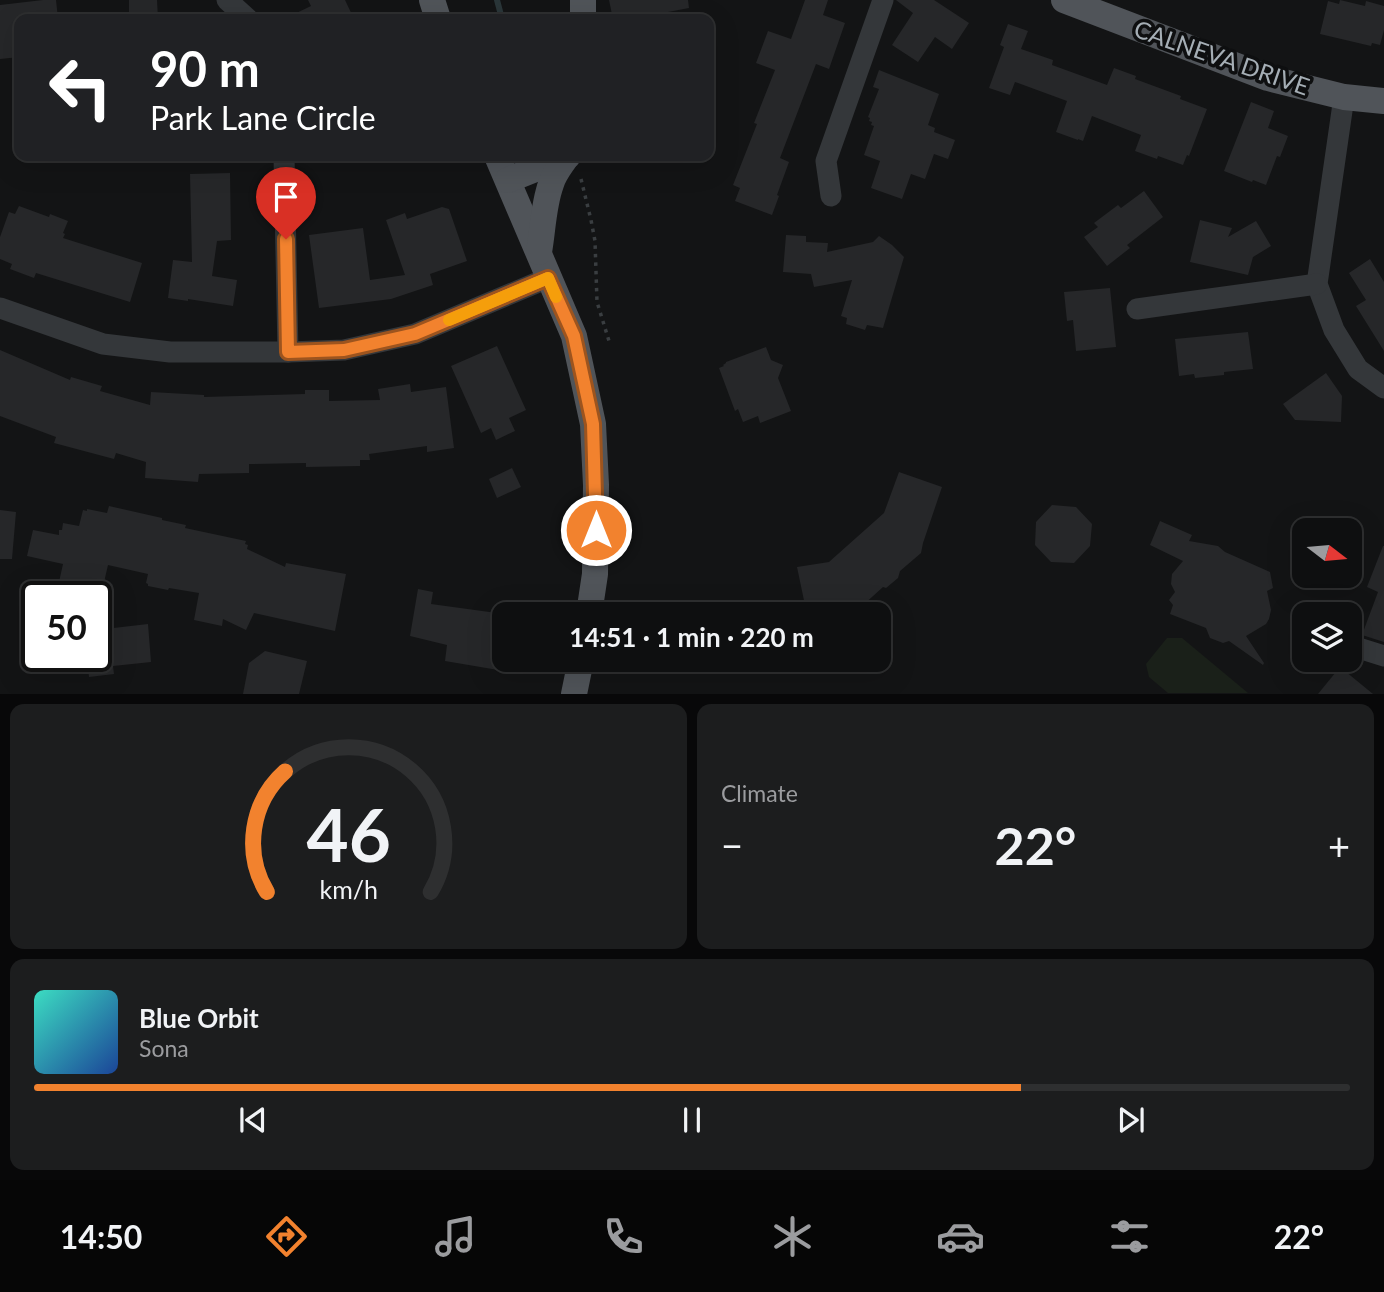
<!DOCTYPE html>
<meta charset="utf-8">
<style>
body{margin:0;font-family:Lato,sans-serif;background:#1c1d1e;color:#f1f3f6;height:100vh;display:flex;flex-direction:column;font-size:26px;white-space:nowrap}
*{box-sizing:border-box;margin:0}
p{font-size:23px;color:#9b9c9f}
.icon{flex:none;width:38px;height:38px;fill:none;stroke:currentColor;stroke-width:2;stroke-linecap:round;stroke-linejoin:round}
.map{position:relative;height:694px;overflow:hidden}
.side{display:flex;flex-direction:column;gap:10px;padding:10px;background:#080809;flex:1}
.side>*{flex:none}
.hud{position:absolute;left:14px;top:14px;width:700px;height:147px;border-radius:14px;box-shadow:0 7px 28px #0002,0 0 0 2px #2e2f30;background:#202124;color:#fff;overflow:hidden}
.needle{width:46px;rotate:106deg}
.buttons{position:absolute;left:1292px;top:518px;display:grid;gap:14px}
.buttons a{display:grid;place-items:center;width:70px;height:70px;border-radius:14px;background:#0e0f10;box-shadow:0 7px 28px #0002,0 0 0 2px #2e2f30;font-size:35px}
.speed{position:absolute;left:21px;top:581px;display:flex;gap:14px;font-size:35px;font-weight:700;text-align:center}
.speed>*{display:grid;place-content:center;width:91px;height:91px;border-radius:50%;background:#0e0f10;box-shadow:0 7px 28px #0002,0 0 0 2px #2e2f30;line-height:1}
.speed .limit{border:4px solid #111;border-radius:10px;background:#fff;color:#111}
.pin{position:absolute;display:grid;place-items:center;width:60px;height:60px;color:#fff;margin:-72px -30px;border-radius:50% 50% 50% 0;rotate:-45deg;box-shadow:0 0 7px #0007}
.pin .icon{rotate:45deg}
.me{position:absolute;width:77px;margin:-38px;rotate:0deg;stroke-linejoin:round;filter:drop-shadow(0 0 5px #0008)}
.turn{display:flex;align-items:center;gap:24px;height:147px;padding:0 21px;font-size:32px}
.turn .icon{width:91px;height:91px;stroke-width:2.5}
.turn b{display:block;font-size:49px;line-height:60px}
.big{font-size:52px;font-weight:700;line-height:1.1}
.side .card{flex:1;display:flex;flex-direction:column;justify-content:center;gap:10px;min-width:0;padding:0 24px;border-radius:14px;background:#1c1d1e}
.side .dial{align-items:center;gap:0}
.dial svg{height:182px;overflow:visible;fill:none;stroke:#2e2f30;stroke-width:7;stroke-linecap:round;text-anchor:middle}
.dial text{fill:#f1f3f6;stroke:none}
.song{display:flex;align-items:center;gap:21px}
.cover{width:84px;height:84px;border-radius:10px;background:linear-gradient(135deg,hsl(170 70% 55%),hsl(220 70% 35%))}
.played{height:7px;border-radius:4px;background:linear-gradient(90deg,#f2822e 75%,#2e2f30 75%)}
.keys{display:flex;justify-content:space-around;direction:ltr}
.heat{display:flex;justify-content:space-between;align-items:center;font-size:38px;direction:ltr}
.side .tiles{flex:1;display:grid;gap:10px;grid-template-columns:1fr 1fr}
.card:last-child{grid-column:span 2}
.trip{position:absolute;left:492px;top:602px;width:399px;height:70px;border-radius:14px;background:#0e0f10;box-shadow:0 7px 28px #0002,0 0 0 2px #2e2f30;font-weight:700;line-height:70px;text-align:center}
.menu{display:flex;height:112px;justify-content:space-around;align-items:center;background:#060606;color:#9b9c9f}
.menu .icon{width:49px;height:49px}
.menu .current{color:#f2822e}
.menu b{font-size:32px;color:#f1f3f6}
.map>svg:first-child{display:block}
.green{fill:#1a2019}
.lines{fill:none;stroke-linecap:round;stroke-linejoin:round}
.stream{stroke:#2a3639;stroke-width:6}
.building{fill:#262729}
.path{stroke:#3a3e41;stroke-width:3.5;stroke-dasharray:3.5 5;stroke-linecap:butt}
.minor{stroke:#34373a;stroke-width:21}
.major{stroke:#505459;stroke-width:26}
.route-casing{stroke:#9d541e;stroke-width:18}
.route{stroke:#f2822e;stroke-width:12}
.slow{stroke:#f59e0b;stroke-width:12}
.labels{text-anchor:middle;dominant-baseline:central;stroke-width:7;stroke-linejoin:round;paint-order:stroke}
.street-label{font-size:24px;fill:#a5aeb5;stroke:#0e0f10}
</style>
<div class="map">
<svg width="1384" height="694" viewBox="0 0 1384 694">
<rect width="100%" height="100%" fill="#131415"/>
<!-- green -->
<polygon class="green" points="1167,638 1182,638 1248,693 1168,693 1149,677 1146,664"/>
<g class="lines">
<!-- stream -->
<polyline class="stream" points="497,0 502,19"/>
</g>
<!-- building -->
<g class="building">
<polygon points="43,0 56,0 58,19 19,19 19,57 0,59 0,5"/>
<polygon points="129,0 157,0 158,19 129,19"/>
<polygon points="308,0 345,0 354,19 284,19 311,6"/>
<polygon points="609,0 688,0 689,8 631,19 613,19"/>
<polygon points="805,0 828,0 823,15 845,23 829,69 816,64 780,158 789,162 777,195 779,196 772,215 735,201 740,188 733,185 757,124 754,123 775,70 756,63 768,31 791,39"/>
<polygon points="896,0 934,0 969,23 952,49 935,37 918,62 892,45 913,13"/>
<polygon points="1340,0 1365,6 1366,1 1384,6 1384,30 1380,45 1372,43 1371,46 1320,34 1328,1 1339,4"/>
<polygon points="1008,24 1028,31 1021,49 1053,60 1052,65 1107,85 1114,68 1136,76 1135,79 1181,96 1180,99 1207,109 1189,156 1187,155 1183,165 1158,156 1157,159 1135,151 1141,135 1092,116 1083,141 1078,139 1078,140 1056,132 1067,101 1015,82 1010,95 989,88 1004,47 1000,45"/>
<polygon points="879,70 939,94 928,125 935,128 934,132 955,140 948,159 934,154 925,179 911,174 902,199 871,188 880,161 864,155 874,126 871,125 872,122 869,121 870,118 868,117 879,89 873,87"/>
<polygon points="1251,102 1274,111 1268,128 1288,136 1280,157 1277,156 1266,185 1253,180 1252,182 1224,171"/>
<polygon points="230,173 231,240 217,241 212,276 237,280 233,306 188,299 188,301 168,298 173,260 192,262 190,174"/>
<polygon points="1144,191 1163,217 1127,245 1130,248 1107,266 1084,237 1098,227 1094,223 1118,205 1121,208"/>
<polygon points="19,206 49,217 50,214 68,221 63,233 65,234 63,238 142,263 130,302 36,273 34,278 10,269 12,264 0,259 0,237 9,212 15,214"/>
<polygon points="442,207 449,209 467,261 430,274 433,285 391,299 319,308 309,235 363,228 370,280 405,275 386,220 405,213 407,219"/>
<polygon points="1200,220 1232,228 1228,237 1256,221 1271,246 1253,257 1248,275 1190,262"/>
<polygon points="786,235 806,236 806,242 828,243 827,252 873,242 879,236 892,245 904,257 883,328 867,325 865,330 846,324 847,318 841,316 852,280 814,287 811,274 783,272"/>
<polygon points="1370,259 1384,282 1384,351 1356,306 1366,300 1349,273"/>
<polygon points="1110,288 1116,347 1076,351 1073,320 1067,321 1064,292"/>
<polygon points="1248,332 1253,369 1224,372 1224,375 1195,378 1194,374 1179,376 1175,339"/>
<polygon points="497,346 526,410 509,418 515,431 496,440 491,428 481,433 451,366"/>
<polygon points="766,347 771,360 783,365 778,378 791,411 760,423 758,416 743,422 738,409 735,411 719,368 724,366 723,365 726,363 726,362"/>
<polygon points="0,350 70,380 71,377 102,386 100,391 150,405 151,392 204,395 204,397 305,394 305,390 329,390 329,401 380,400 378,389 410,384 411,392 446,387 454,448 427,452 427,446 369,454 370,460 360,460 360,466 306,467 306,463 249,464 249,473 199,474 198,482 145,478 146,462 116,453 114,459 54,443 56,437 0,416"/>
<polygon points="1326,373 1342,396 1341,422 1295,420 1283,404"/>
<polygon points="512,468 521,487 497,498 489,479"/>
<polygon points="899,472 942,487 923,543 921,553 900,571 898,578 886,588 883,587 862,606 850,604 815,612 814,608 806,610 797,567 829,562 884,513"/>
<polygon points="1052,505 1076,507 1092,524 1090,546 1074,563 1051,562 1035,545 1036,522"/>
<polygon points="109,506 162,518 162,520 186,525 185,528 246,541 245,544 248,545 247,549 285,567 286,563 346,574 335,631 254,613 246,630 223,619 222,626 194,620 199,593 169,588 168,590 148,586 148,584 146,583 148,574 108,565 102,591 59,582 63,564 27,556 33,530 59,535 59,530 62,530 63,523 79,526 83,510 87,511 87,509 107,513"/>
<polygon points="0,510 16,512 12,559 0,559"/>
<polygon points="1160,521 1192,535 1189,541 1218,546 1225,552 1270,572 1273,588 1267,591 1271,610 1269,619 1266,624 1246,636 1264,663 1263,665 1229,641 1223,643 1210,638 1206,628 1170,614 1173,605 1169,600 1175,592 1171,584 1172,574 1183,561 1150,545"/>
<polygon points="1383,546 1384,546 1384,642 1362,635 1378,592 1367,587"/>
<polygon points="418,589 433,592 431,604 504,614 504,671 445,661 447,645 410,636"/>
<polygon points="148,624 151,662 113,666 114,674 89,677 87,656 96,656 96,630"/>
<polygon points="265,651 307,661 299,694 243,694 249,663"/>
<polygon points="1340,667 1373,694 1318,694"/>
</g>
<g class="lines">
<!-- path -->
<polyline class="path" points="581,179 591,220 595,241 597,302 609,341"/>
<!-- minor -->
<g class="minor">
<polyline points="227,0 248,19"/>
<polyline points="1344,97 1317,284 1334,330 1358,369 1384,388"/>
<polyline points="284,156 288,352"/>
<polyline points="831,196 826,161 883,0"/>
<polyline points="0,308 103,344 170,352 288,352 344,350 415,334 548,278"/>
<polyline points="1137,309 1317,284"/>
<polyline points="1349,645 1384,656"/>
</g>
<!-- major -->
<g class="major">
<polyline points="432,0 438,19"/>
<polyline points="1064,0 1268,78 1344,97 1384,101"/>
<polyline points="583,19 583,0"/>
<polyline points="497,156 574,336 593,424 596,485 595,574 589,614"/>
<polyline points="508,180 568,156"/>
<path d="M539 252C543 230 543 206 551 184 554 173 563 163 567 156"/>
<polyline points="574,694 581,660"/>
</g>
</g>
<g class="lines">
<!-- route casing -->
<g class="route-casing">
<polyline id="route" points="286,239 288,352 344,350 415,334 548,278 574,336 593,424 596,530"/>
</g>
<!-- route -->
<use href="#route" class="route"/>
<!-- slow -->
<polyline class="slow" points="449,320 548,278 556,297"/>
</g>
<g class="labels">
<!-- street labels -->
<g class="street-label">
<text transform="translate(1222 57) rotate(19)">CALNEVA DRIVE</text>
</g>
</g>
</svg>
<div class="buttons">
<a><svg class="needle" viewBox="-14 -14 28 28"><path d="M0-13l5 13h-10z" fill="#e53935"/><path d="M0 13l5-13h-10z" fill="#9b9c9f"/></svg></a>
<a><svg class="icon" aria-label="layers" viewBox="0 0 24 24"><path d="M12 4l9 5-9 5-9-5zM3 14l9 5 9-5"/></svg></a>
</div>
<div class="speed"><div class="limit">50</div></div>
<div class="pin" style="left:286px;top:239px;background:#d93025"><svg class="icon" aria-label="arrive" viewBox="0 0 24 24"><path d="M6 21V4h12l-3 4 3 4H6"/></svg></div>
<svg class="me" style="left:596px;top:530px" viewBox="-20 -20 40 40"><circle r="17" fill="#f2822e" stroke="#fff" stroke-width="3"/><path d="M0-11L8 9 0 5-8 9z" fill="#fff"/></svg>
<div class="trip">14:51 · 1 min · 220 m</div>
<div class="hud">
<div class="turn"><svg class="icon" aria-label="left" viewBox="0 0 24 24"><path d="M17 20v-9H6M10 6l-5 5 5 5"/></svg><div><b>90 m</b>Park Lane Circle</div></div>
</div>
</div>
<section class="side">
<div class="tiles">
<div class="card dial"><svg viewBox="0 0 100 80">
<path d="M14 69A42 42 0 1 1 86 69"/>
<path d="M14 69A42 42 0 0 1 22 16" stroke="#f2822e"/>
<text x="50" y="56" font-size="32" font-weight="700">46</text>
<text x="50" y="72" font-size="11">km/h</text>
</svg></div>
<div class="card"><p>Climate</p>
<div class="heat"><a>−</a><b class="big">22°</b><a>+</a></div>
</div>
<div class="card">
<div class="song"><i class="cover"></i><div><b>Blue Orbit</b><p>Sona</p></div></div>
<div class="played"></div>
<div class="keys"><svg class="icon" aria-label="previous" viewBox="0 0 24 24"><path d="M18 5L8 12l10 7zM5 5v14"/></svg><svg class="icon" aria-label="pause" viewBox="0 0 24 24"><path d="M8 5v14M16 5v14"/></svg><svg class="icon" aria-label="next" viewBox="0 0 24 24"><path d="M6 5l10 7-10 7zM19 5v14"/></svg></div>
</div>
</div>
</section>
<nav class="menu">
<b>14:50</b>
<svg class="icon current" aria-label="directions" viewBox="0 0 24 24"><path d="M12 3l9 9-9 9-9-9zM9 14v-3h6M13 9l2 2-2 2"/></svg>
<svg class="icon" aria-label="music" viewBox="0 0 24 24"><path d="M9 18V5l10-2v13"/><circle cx="6" cy="18" r="3"/><circle cx="16" cy="16" r="3"/></svg>
<svg class="icon" aria-label="phone" viewBox="0 0 24 24"><path d="M5 4h4l2 5-3 2q2 4 5 5l2-3 5 2v4C11 20 4 13 5 4z"/></svg>
<svg class="icon" aria-label="climate" viewBox="0 0 24 24"><path d="M12 3v18M4 7l16 10M4 17L20 7"/></svg>
<svg class="icon" aria-label="car" viewBox="0 0 24 24"><path d="M5 17H2v-5l4-1 3-4h7l3 4 3 1v5h-3M9 17h6M6 11h13"/><circle cx="7" cy="17" r="2"/><circle cx="17" cy="17" r="2"/></svg>
<svg class="icon" aria-label="filters" viewBox="0 0 24 24"><path d="M4 7h16M4 17h16"/><circle cx="9" cy="7" r="2"/><circle cx="15" cy="17" r="2"/></svg>
<b>22°</b>
</nav>
